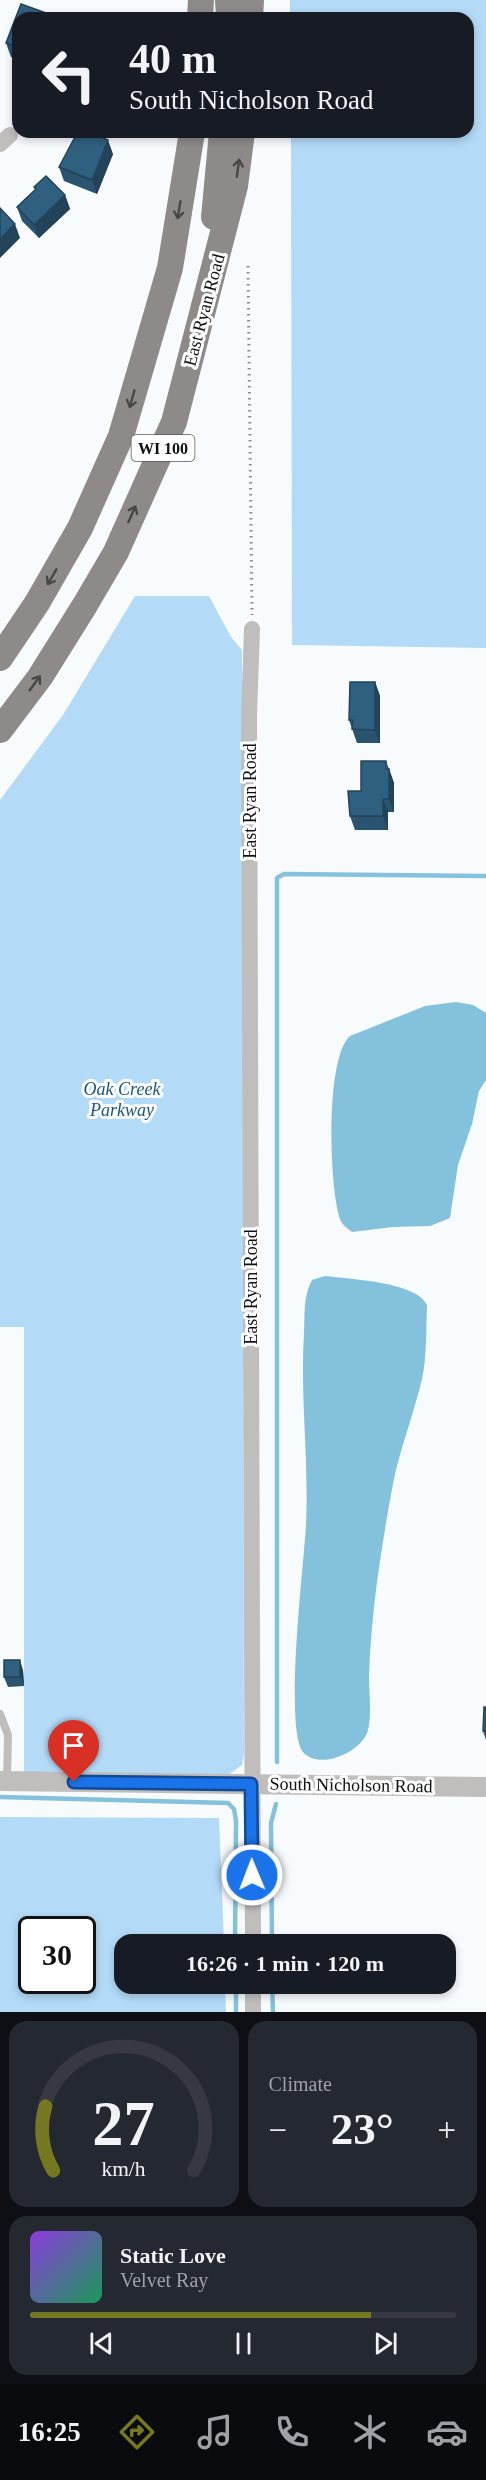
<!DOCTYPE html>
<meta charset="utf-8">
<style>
body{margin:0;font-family:Georgia,serif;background:#242831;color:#f1f3f6;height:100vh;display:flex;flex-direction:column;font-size:22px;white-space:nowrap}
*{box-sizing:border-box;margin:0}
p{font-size:20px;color:#9ea1a6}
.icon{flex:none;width:33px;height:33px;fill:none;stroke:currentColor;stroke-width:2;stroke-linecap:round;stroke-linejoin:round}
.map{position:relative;height:2012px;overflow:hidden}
.details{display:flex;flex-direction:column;gap:9px;padding:9px;background:#0d0f14;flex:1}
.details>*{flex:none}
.banner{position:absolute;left:12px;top:12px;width:462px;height:126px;border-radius:18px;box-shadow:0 3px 9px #0003;background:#171b24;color:#f1f3f6;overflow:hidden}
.speed{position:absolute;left:18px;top:1916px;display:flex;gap:12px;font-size:30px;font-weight:700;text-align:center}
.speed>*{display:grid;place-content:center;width:78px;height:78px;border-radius:50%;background:#171b24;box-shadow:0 3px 9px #0003;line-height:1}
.speed .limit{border:3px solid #111;border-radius:9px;background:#fff;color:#111}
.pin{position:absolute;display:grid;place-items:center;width:51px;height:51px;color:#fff;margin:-62px -26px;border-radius:50% 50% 50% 0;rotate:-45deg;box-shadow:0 0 6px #0007}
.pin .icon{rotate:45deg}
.me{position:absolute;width:66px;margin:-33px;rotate:359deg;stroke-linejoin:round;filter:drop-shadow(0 0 4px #0008)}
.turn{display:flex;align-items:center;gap:21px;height:126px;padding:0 18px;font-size:27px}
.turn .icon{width:78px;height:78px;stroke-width:2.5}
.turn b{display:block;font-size:42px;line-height:51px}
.big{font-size:45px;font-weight:700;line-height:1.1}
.details .tile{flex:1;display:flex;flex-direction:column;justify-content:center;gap:9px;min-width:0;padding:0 21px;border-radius:18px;background:#242831}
.details .dial{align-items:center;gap:0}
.dial svg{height:156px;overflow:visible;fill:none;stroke:#363941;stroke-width:7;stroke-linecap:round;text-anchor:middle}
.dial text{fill:#f1f3f6;stroke:none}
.song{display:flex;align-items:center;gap:18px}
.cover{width:72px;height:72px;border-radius:9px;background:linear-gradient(135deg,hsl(270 70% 55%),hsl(150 70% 35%))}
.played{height:6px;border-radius:3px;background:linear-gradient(90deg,#747820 80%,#363941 80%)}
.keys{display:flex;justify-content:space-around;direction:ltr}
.heat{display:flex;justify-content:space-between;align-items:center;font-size:33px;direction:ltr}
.details .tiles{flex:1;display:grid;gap:9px;grid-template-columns:1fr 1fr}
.tile:last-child{grid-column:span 2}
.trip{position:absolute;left:114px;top:1934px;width:342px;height:60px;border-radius:18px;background:#171b24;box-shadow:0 3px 9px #0003;font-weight:700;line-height:60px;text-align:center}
.menu{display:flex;height:96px;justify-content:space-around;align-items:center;background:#090b0e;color:#9ea1a6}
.menu .icon{width:42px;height:42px}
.menu .selected{color:#747820}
.menu b{font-size:27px;color:#f1f3f6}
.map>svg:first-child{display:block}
.green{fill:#b3daf7;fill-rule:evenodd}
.water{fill:#84c1dd}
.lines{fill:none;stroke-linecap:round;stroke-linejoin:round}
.stream{stroke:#84c1dd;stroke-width:4.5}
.path{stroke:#898b8d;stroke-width:3;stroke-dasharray:1.5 4.5;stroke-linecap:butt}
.service{stroke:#bfbebd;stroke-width:8}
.minor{stroke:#bfbebd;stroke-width:16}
.tertiary{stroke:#bfbebd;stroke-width:20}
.primary{stroke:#8d8a89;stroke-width:26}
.wall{fill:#29536e}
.shaded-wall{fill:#22435a}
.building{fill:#306080;stroke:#22435a;stroke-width:1.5}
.oneway{stroke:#484747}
.route-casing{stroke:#114b97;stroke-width:15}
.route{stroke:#1a73e8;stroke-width:10}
.labels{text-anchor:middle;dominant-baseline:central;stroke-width:6;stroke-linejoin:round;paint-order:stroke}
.shield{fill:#fff;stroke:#575858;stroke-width:1.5}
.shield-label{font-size:16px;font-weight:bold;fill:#0f1011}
.street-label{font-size:18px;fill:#0f1011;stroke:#fff}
.park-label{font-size:18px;font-style:italic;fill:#1e577c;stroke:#fff}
</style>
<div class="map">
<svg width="486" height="2012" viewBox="0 0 486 2012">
<rect width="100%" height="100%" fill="#f8fbfd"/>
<!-- green -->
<g class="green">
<polygon points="290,0 486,0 486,648 292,645 291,132 468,132 468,18 290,18"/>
<polygon points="135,596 209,596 231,637 242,650 244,1754 242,1765 228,1775 24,1775 24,1327 0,1327 0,800 63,715"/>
<path d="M0 1817 219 1818 224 1944H124V1983H225L226 2012H0ZM32 1929H82V1980H32Z"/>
</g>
<!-- water -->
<g class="water">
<path d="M456 1002 473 1005 486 1013V1080L479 1091 472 1124 458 1165 450 1218 430 1226 393 1227 352 1232C347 1228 342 1225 340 1219 329 1187 325 1058 350 1036L425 1006Z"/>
<path d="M325 1276C349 1279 417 1282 427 1305 426 1329 427 1356 422 1379 414 1413 401 1446 394 1479 387 1513 382 1548 377 1582 373 1613 370 1644 369 1676 369 1693 372 1714 368 1730 363 1752 319 1771 303 1752 284 1728 304 1562 306 1525 309 1461 300 1397 304 1333 305 1313 303 1297 312 1280Z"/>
</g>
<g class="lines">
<!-- stream -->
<g class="stream">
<polyline points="277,1762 277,878 284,874 486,876"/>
<polyline points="0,1797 228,1803 234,1809 236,1821 235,1944"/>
<polyline points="272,1944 271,1823 276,1804"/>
<polyline points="236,1983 236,2012"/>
<polyline points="272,1983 273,2012"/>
</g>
<!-- path -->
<polyline class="path" points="248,266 252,615"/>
<!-- service -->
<polyline class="service" points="0,1714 8,1735 7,1781"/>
<!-- minor -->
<g class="minor">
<polyline points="0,144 10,135"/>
<polyline points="252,629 249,715 253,1944"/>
<polyline points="253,1983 253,2012"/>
</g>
<!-- tertiary -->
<polyline class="tertiary" points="0,1781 486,1787"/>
<!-- primary -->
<g class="primary">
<polyline points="228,0 229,18"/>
<polyline points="200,18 201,0"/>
<polyline points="250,18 251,0"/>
<polyline points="214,217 222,132"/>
<polyline points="0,658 37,603 80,528 121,436 170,268 192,132"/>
<polyline points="0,730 40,677 85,605 116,552 174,422 235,186 242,132"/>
</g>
</g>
<!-- wall -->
<g class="wall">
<polygon points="18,18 18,59 11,57 6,43"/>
<polygon points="113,154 97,194 64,181 59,167"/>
<polygon points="34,187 65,195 70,209 39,238 22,221 17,207 35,190"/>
<polygon points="375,682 380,696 380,743 357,743 349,720"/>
<polygon points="389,769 394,783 394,812 388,812 388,830 355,830 350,816 361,791"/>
<polygon points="23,1670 24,1686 8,1687 4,1677"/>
<polygon points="483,1731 486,1731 486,1740"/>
</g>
<!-- shaded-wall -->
<g class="shaded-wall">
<polygon points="108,140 113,154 97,194 92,180"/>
<polygon points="65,195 70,209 39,238 34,225"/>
<polygon points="15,224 20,238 0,258 0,239"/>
<polygon points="375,682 380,696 380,743 375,730"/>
<polygon points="386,761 394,783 394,812 389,799"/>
<polygon points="383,799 388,812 388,830 383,816"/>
<polygon points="20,1660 23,1670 24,1686 20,1677"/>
</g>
<!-- building -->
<g class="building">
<polygon points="21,4 57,17 18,18 18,47 6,43"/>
<polygon points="80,132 88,132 108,140 92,180 59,167 76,135 78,136"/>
<polygon points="46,176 65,195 34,225 17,207 36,189 34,187"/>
<polygon points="0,208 15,224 0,239"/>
<polygon points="350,682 375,682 375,730 352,729 353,720 349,720"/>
<polygon points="361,761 386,761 386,769 389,769 389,799 383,799 383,816 350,816 348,791 361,791"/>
<rect x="4" y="1660" width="16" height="17"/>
<polygon points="484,1707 486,1707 486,1731 483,1731"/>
</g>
<!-- one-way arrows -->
<defs><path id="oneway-shaft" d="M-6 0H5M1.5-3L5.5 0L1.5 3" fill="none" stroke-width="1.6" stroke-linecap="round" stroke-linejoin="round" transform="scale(1.5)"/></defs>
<g class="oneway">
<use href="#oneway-shaft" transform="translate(238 168) rotate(-82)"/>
<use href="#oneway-shaft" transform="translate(179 210) rotate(99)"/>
<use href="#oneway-shaft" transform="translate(132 399) rotate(106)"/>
<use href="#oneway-shaft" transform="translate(132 514) rotate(-66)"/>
<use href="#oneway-shaft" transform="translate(52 577) rotate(120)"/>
<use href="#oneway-shaft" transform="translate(35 683) rotate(-54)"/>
</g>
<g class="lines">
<!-- route casing -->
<g class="route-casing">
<polyline id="route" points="74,1782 251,1784 252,1875"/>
</g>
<!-- route -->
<use href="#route" class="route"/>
</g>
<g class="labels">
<!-- shield labels -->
<rect class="shield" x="131.5" y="435" width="63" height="26" rx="4.5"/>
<g class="shield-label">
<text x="163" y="448">WI 100</text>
</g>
<!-- street labels -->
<g class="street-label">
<text transform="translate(204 310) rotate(-75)">East Ryan Road</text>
<text transform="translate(250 801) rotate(-90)">East Ryan Road</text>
<text transform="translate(251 1287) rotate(-90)">East Ryan Road</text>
<text transform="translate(351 1785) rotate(1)">South Nicholson Road</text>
</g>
<!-- park labels -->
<g class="park-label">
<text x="122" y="1089">Oak Creek<tspan x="122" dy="21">Parkway</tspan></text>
</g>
</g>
</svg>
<div class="speed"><div class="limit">30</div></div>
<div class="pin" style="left:74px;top:1782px;background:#d93025"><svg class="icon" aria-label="arrive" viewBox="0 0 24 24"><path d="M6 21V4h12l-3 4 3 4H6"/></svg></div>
<svg class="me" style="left:252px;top:1875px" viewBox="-20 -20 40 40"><circle r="17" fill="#1a73e8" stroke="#fff" stroke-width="3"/><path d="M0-11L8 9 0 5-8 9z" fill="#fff"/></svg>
<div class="trip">16:26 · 1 min · 120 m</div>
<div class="banner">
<div class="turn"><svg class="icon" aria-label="left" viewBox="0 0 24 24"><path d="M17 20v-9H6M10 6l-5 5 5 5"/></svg><div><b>40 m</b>South Nicholson Road</div></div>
</div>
</div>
<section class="details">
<div class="tiles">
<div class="tile dial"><svg viewBox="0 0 100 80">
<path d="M14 69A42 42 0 1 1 86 69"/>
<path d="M14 69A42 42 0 0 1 10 36" stroke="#747820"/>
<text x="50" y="56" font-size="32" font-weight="700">27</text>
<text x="50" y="72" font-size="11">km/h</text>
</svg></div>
<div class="tile"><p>Climate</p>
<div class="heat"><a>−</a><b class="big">23°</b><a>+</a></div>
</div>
<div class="tile">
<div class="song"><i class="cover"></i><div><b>Static Love</b><p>Velvet Ray</p></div></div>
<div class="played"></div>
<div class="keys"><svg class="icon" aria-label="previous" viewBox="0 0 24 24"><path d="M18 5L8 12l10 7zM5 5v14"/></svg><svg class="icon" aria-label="pause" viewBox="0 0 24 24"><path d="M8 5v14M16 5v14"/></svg><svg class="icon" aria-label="next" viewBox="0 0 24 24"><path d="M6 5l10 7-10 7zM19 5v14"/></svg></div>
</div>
</div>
</section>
<nav class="menu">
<b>16:25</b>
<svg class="icon selected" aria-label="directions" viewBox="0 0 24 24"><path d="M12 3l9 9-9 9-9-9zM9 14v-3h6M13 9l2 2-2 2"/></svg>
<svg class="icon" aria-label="music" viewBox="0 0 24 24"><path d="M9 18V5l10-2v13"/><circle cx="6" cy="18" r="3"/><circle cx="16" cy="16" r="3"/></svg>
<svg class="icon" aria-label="phone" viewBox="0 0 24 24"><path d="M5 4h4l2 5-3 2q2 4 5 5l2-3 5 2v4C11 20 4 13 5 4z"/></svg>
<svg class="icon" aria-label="climate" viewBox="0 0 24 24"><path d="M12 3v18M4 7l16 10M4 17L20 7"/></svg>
<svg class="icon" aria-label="car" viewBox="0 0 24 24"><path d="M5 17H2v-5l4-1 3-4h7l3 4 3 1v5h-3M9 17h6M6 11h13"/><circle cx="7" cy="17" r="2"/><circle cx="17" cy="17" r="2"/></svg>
</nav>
